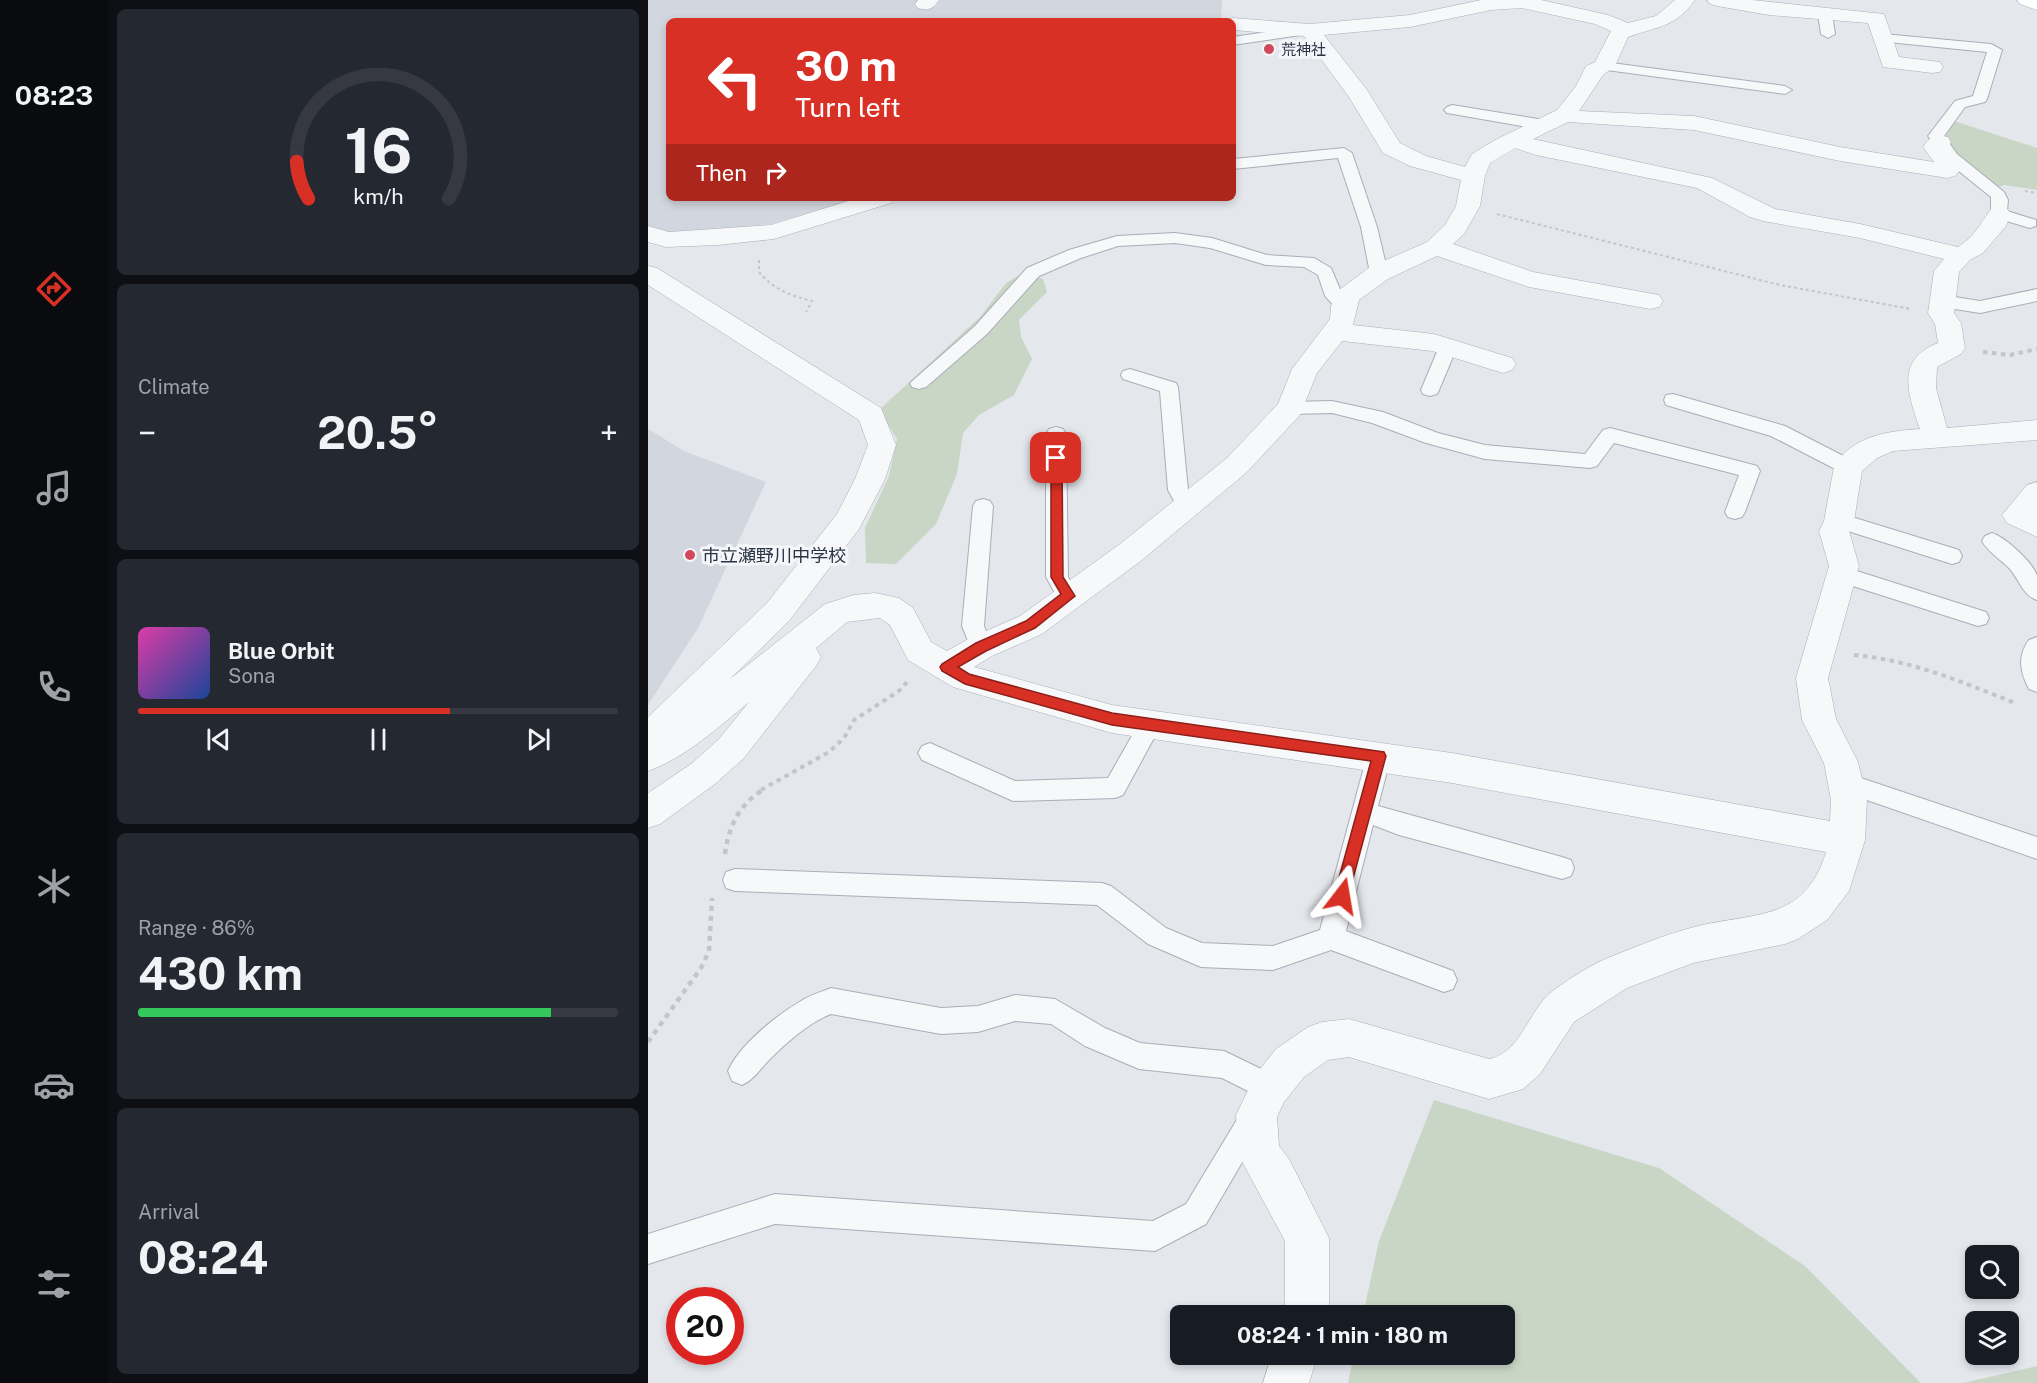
<!DOCTYPE html>
<meta charset="utf-8">
<style>
body{margin:0;font-family:"Public Sans","Noto Sans JP",sans-serif;background:#242831;color:#f1f3f6;height:100vh;display:flex;flex-direction:column;font-size:22px;white-space:nowrap}
*{box-sizing:border-box;margin:0}
p{font-size:20px;color:#9ea1a6}
.icon{flex:none;width:33px;height:33px;fill:none;stroke:currentColor;stroke-width:2;stroke-linecap:round;stroke-linejoin:round}
.map{position:relative;flex:1;overflow:hidden}
.sheet{display:flex;flex-direction:column;gap:9px;padding:9px;background:#0d0f14;width:540px}
.sheet>*{flex:none}
.top-card{position:absolute;left:18px;top:18px;width:570px;height:183px;border-radius:9px;box-shadow:0 3px 9px #0003;background:#d93025;color:#fff;overflow:hidden}
.tools{position:absolute;left:1317px;top:1245px;display:grid;gap:12px}
.tools a{display:grid;place-items:center;width:54px;height:54px;border-radius:9px;background:#171b24;box-shadow:0 3px 9px #0003;font-size:30px}
.speed{position:absolute;left:18px;top:1287px;display:flex;gap:12px;font-size:30px;font-weight:700;text-align:center}
.speed>*{display:grid;place-content:center;width:78px;height:78px;border-radius:50%;background:#171b24;box-shadow:0 3px 9px #0003;line-height:1}
.speed .limit{border:9px solid #d22;background:#fff;color:#111}
.pin{position:absolute;display:grid;place-items:center;width:51px;height:51px;color:#fff;margin:-26px;border-radius:12px;box-shadow:0 3px 9px #0006}
.me{position:absolute;width:66px;margin:-33px;rotate:14deg;stroke-linejoin:round;filter:drop-shadow(0 0 4px #0008)}
.turn{display:flex;align-items:center;gap:21px;height:126px;padding:0 30px;font-size:27px}
.turn .icon{width:78px;height:78px;stroke-width:2.5}
.turn b{display:block;font-size:42px;line-height:51px}
.then{display:flex;align-items:center;height:57px;padding:0 30px;background:#0003;gap:12px;font-size:22px}
.big{font-size:45px;font-weight:700;line-height:1.1}
.sheet .card{flex:1;display:flex;flex-direction:column;justify-content:center;gap:9px;min-width:0;padding:0 21px;border-radius:9px;background:#242831}
.sheet .dial{align-items:center;gap:0}
.dial svg{height:156px;overflow:visible;fill:none;stroke:#363941;stroke-width:7;stroke-linecap:round;text-anchor:middle}
.dial text{fill:#f1f3f6;stroke:none}
.song{display:flex;align-items:center;gap:18px}
.cover{width:72px;height:72px;border-radius:9px;background:linear-gradient(135deg,hsl(320 70% 55%),hsl(220 70% 35%))}
.played{height:6px;border-radius:3px;background:linear-gradient(90deg,#d93025 65%,#363941 65%)}
.keys{display:flex;justify-content:space-around;direction:ltr}
.heat{display:flex;justify-content:space-between;align-items:center;font-size:33px;direction:ltr}
.charge{height:9px;border-radius:4px;background:linear-gradient(90deg,#34c759 86%,#363941 0)}
.trip{position:absolute;left:522px;top:1305px;width:345px;height:60px;border-radius:9px;background:#171b24;box-shadow:0 3px 9px #0003;font-weight:700;line-height:60px;text-align:center}
main{display:flex;flex:1;min-height:0}
.tabs{display:flex;flex-direction:column;width:108px;justify-content:space-around;align-items:center;background:#090b0e;color:#9ea1a6}
.tabs .icon{width:42px;height:42px}
.tabs .on{color:#d93025}
.tabs b{font-size:27px;color:#f1f3f6}
.map>svg:first-child{display:block}
.built{fill:#d2d6de}
.green{fill:#c9d6c5}
.lines{fill:none;stroke-linecap:round;stroke-linejoin:round}
.lane-casing{stroke:#a9aeb7;stroke-width:2}
.street-casing{stroke:#a9aeb7;stroke-width:1}
.secondary-casing{stroke:#a9aeb7;stroke-width:1}
.path-far2{stroke:#c2c5cb;stroke-width:2;stroke-dasharray:3 3;stroke-linecap:butt}
.path-far1{stroke:#c2c5cb;stroke-width:4;stroke-dasharray:4.5 4.5;stroke-linecap:butt}
.path{stroke:#c2c5cb;stroke-width:4.5;stroke-dasharray:5 5;stroke-linecap:butt}
.lane{fill:#f7f8fa;fill-rule:evenodd}
.street{fill:#f7f8fa;fill-rule:evenodd}
.secondary{fill:#fff;fill-rule:evenodd}
.route{fill:#d93025;stroke:#8d1f18;stroke-width:1.5}
.poi-dot{fill:#d1495b;stroke:#f4f6f9;stroke-width:2}
.labels{text-anchor:middle;dominant-baseline:central;stroke-width:6;stroke-linejoin:round;paint-order:stroke}
.far-poi-label{font-size:15px;fill:#2b3445;stroke:#f4f6f9;text-anchor:start}
.poi-label{font-size:18px;fill:#2b3445;stroke:#f4f6f9;text-anchor:start}
</style>
<main>
<nav class="tabs">
<b>08:23</b>
<svg class="icon on" aria-label="directions" viewBox="0 0 24 24"><path d="M12 3l9 9-9 9-9-9zM9 14v-3h6M13 9l2 2-2 2"/></svg>
<svg class="icon" aria-label="music" viewBox="0 0 24 24"><path d="M9 18V5l10-2v13"/><circle cx="6" cy="18" r="3"/><circle cx="16" cy="16" r="3"/></svg>
<svg class="icon" aria-label="phone" viewBox="0 0 24 24"><path d="M5 4h4l2 5-3 2q2 4 5 5l2-3 5 2v4C11 20 4 13 5 4z"/></svg>
<svg class="icon" aria-label="climate" viewBox="0 0 24 24"><path d="M12 3v18M4 7l16 10M4 17L20 7"/></svg>
<svg class="icon" aria-label="car" viewBox="0 0 24 24"><path d="M5 17H2v-5l4-1 3-4h7l3 4 3 1v5h-3M9 17h6M6 11h13"/><circle cx="7" cy="17" r="2"/><circle cx="17" cy="17" r="2"/></svg>
<svg class="icon" aria-label="filters" viewBox="0 0 24 24"><path d="M4 7h16M4 17h16"/><circle cx="9" cy="7" r="2"/><circle cx="15" cy="17" r="2"/></svg>
</nav>
<section class="sheet">
<div class="card dial"><svg viewBox="0 0 100 80">
<path d="M14 69A42 42 0 1 1 86 69"/>
<path d="M14 69A42 42 0 0 1 8 50" stroke="#d93025"/>
<text x="50" y="56" font-size="32" font-weight="700">16</text>
<text x="50" y="72" font-size="11">km/h</text>
</svg></div>
<div class="card"><p>Climate</p>
<div class="heat"><a>−</a><b class="big">20.5°</b><a>+</a></div>
</div>
<div class="card">
<div class="song"><i class="cover"></i><div><b>Blue Orbit</b><p>Sona</p></div></div>
<div class="played"></div>
<div class="keys"><svg class="icon" aria-label="previous" viewBox="0 0 24 24"><path d="M18 5L8 12l10 7zM5 5v14"/></svg><svg class="icon" aria-label="pause" viewBox="0 0 24 24"><path d="M8 5v14M16 5v14"/></svg><svg class="icon" aria-label="next" viewBox="0 0 24 24"><path d="M6 5l10 7-10 7zM19 5v14"/></svg></div>
</div>
<div class="card"><p>Range · 86%</p><b class="big">430 km</b><div class="charge"></div></div>
<div class="card"><p>Arrival</p><b class="big">08:24</b></div>
</section>
<div class="map">
<svg width="1389" height="1383" viewBox="0 0 1389 1383">
<rect width="100%" height="100%" fill="#e4e7ec"/>
<!-- built -->
<g class="built">
<polygon points="0,0 270,0 266,5 282,9 291,0 574,0 573,21 21,21 21,198 210,198 122,224 22,234 0,226"/>
<polygon points="0,429 36,451 118,482 50,628 0,705"/>
</g>
<!-- green -->
<g class="green">
<polygon points="1306,121 1389,148 1389,190 1356,185 1348,188 1309,159 1292,135"/>
<polygon points="376,272 395,279 399,292 371,320 373,337 384,359 366,395 331,415 315,433 309,474 288,524 248,564 218,563 217,528 241,476 249,439 231,410 332,317 358,283"/>
<polygon points="786,1100 1011,1168 1157,1266 1273,1383 700,1383 706,1355 856,1354 856,1316 715,1315 731,1241"/>
<polygon points="1389,1366 1389,1383 1315,1383"/>
</g>
<g class="lines">
<!-- lane casing -->
<g class="lane-casing">
<g id="lane">
<polygon points="1177,10 1184,14 1187,34 1180,38 1173,34 1170,14"/>
<polygon points="661,26 668,30 666,33 585,45 585,37"/>
<polygon points="1235,34 1343,44 1354,50 1339,99 1337,102 1317,107 1296,136 1309,154 1356,192 1360,200 1359,211 1388,220 1388,226 1382,228 1345,217 1343,214 1343,197 1297,160 1280,136 1307,101 1325,96 1339,52 1230,41 1228,38"/>
<polygon points="956,62 1137,86 1144,90 1137,94 951,69 949,66"/>
<polygon points="804,105 896,120 904,125 896,130 799,113 796,110 799,107"/>
<polygon points="696,148 704,153 729,227 740,273 737,277 725,277 722,273 713,227 690,158 585,169 585,159"/>
<polygon points="527,233 564,238 619,255 666,258 683,268 694,294 705,306 702,310 690,310 677,296 670,275 656,267 618,265 562,248 527,243 470,246 433,258 391,276 339,334 278,387 271,389 264,387 262,383 327,326 379,268 421,250 469,236"/>
<polygon points="1389,289 1389,301 1332,313 1294,307 1288,305 1285,301 1288,297 1294,295 1332,301"/>
<polygon points="800,341 806,343 809,347 791,390 789,394 782,396 775,394 773,390 791,347 794,343"/>
<polygon points="482,369 528,383 530,387 540,490 549,507 546,512 539,514 532,512 520,490 512,391 475,379 473,375 475,371"/>
<polygon points="1025,394 1137,426 1207,462 1210,467 1207,472 1200,474 1193,472 1123,436 1018,405 1016,400 1018,395"/>
<polygon points="684,401 735,412 790,433 837,445 937,454 955,430 962,428 1102,464 1109,466 1112,471 1097,512 1094,517 1087,519 1080,517 1077,512 1091,475 966,443 949,466 942,468 837,459 778,443 724,423 684,413 642,414 635,413 633,408 635,403 642,402"/>
<polygon points="408,427 415,429 418,434 420,577 431,596 428,602 420,604 412,602 398,577 398,434 401,429"/>
<polygon points="335,499 342,501 345,506 336,626 344,647 341,653 333,656 325,653 314,626 325,506 328,501"/>
<polygon points="1191,513 1311,550 1314,556 1311,562 1304,564 1184,526 1181,521 1184,516"/>
<path d="M1344 533C1357 537 1385 562 1389 576 1389 583 1389 593 1389 600 1375 596 1371 579 1361 568 1352 559 1340 552 1334 541L1337 536Z"/>
<polygon points="1193,566 1338,612 1341,618 1338,624 1330,626 1186,580 1183,574 1186,568"/>
<path d="M1389 637V692L1381 689C1372 672 1369 656 1381 640Z"/>
<polygon points="502,715 510,718 513,725 475,795 467,798 365,801 274,760 270,753 274,746 282,743 367,781 460,778 494,718"/>
<polygon points="731,746 739,749 743,756 730,806 914,857 923,860 926,868 923,876 914,879 751,835 725,825 698,931 805,971 809,980 805,989 796,992 683,950 625,970 553,967 500,944 449,905 87,891 78,888 75,880 78,872 87,869 454,883 463,886 518,928 554,943 625,946 672,930 719,756 723,749"/>
<polygon points="1198,773 1389,837 1389,859 1190,790 1186,783 1190,776"/>
<path d="M183 988 293 1008 330 1006 367 995 407 999 457 1028 492 1043 576 1051 632 1078 636 1088 632 1098 622 1102 574 1078 491 1069 437 1046 403 1024 367 1021 330 1032 293 1034 183 1014C162 1022 138 1043 122 1059 112 1069 107 1079 94 1085L84 1081 80 1071C91 1045 129 1015 153 1001 162 995 173 992 183 988Z"/>
<polygon points="606,1104 616,1108 620,1118 558,1224 507,1251 127,1224 0,1264 0,1234 127,1194 505,1221 538,1204 596,1108"/>
</g>
</g>
<!-- street casing -->
<g class="street-casing">
<g id="street">
<path d="M270 0H291C285 9 280 11 270 8L267 4Z"/>
<path d="M833 0H893L960 15 980 23 1008 16 1027 0H1047C1027 28 1010 26 980 37L967 66 955 75 931 111 1046 116 1192 147 1286 162 1275 147C1281 137 1288 134 1300 137L1303 142 1299 148 1314 168 1307 176 1299 178 1192 161 1046 130 920 122 885 139 1064 178 1127 209 1212 224 1310 247C1325 238 1333 223 1343 209L1351 207 1359 209 1363 214 1358 226 1335 253 1322 260 1311 272 1306 313 1313 323 1317 348 1313 354 1289 367 1288 388 1299 428 1389 420V440L1245 451 1229 458 1214 471 1206 521 1201 531 1211 566 1180 678 1188 719 1210 762 1219 800 1217 840 1201 891 1179 920 1150 939 1137 944 1045 963 979 988 926 1022 892 1074 875 1089 841 1099 701 1057 680 1060 656 1077 636 1102 629 1117 631 1146 641 1159 681 1238V1316H637V1241L590 1154 588 1115 608 1074 628 1049 660 1027 674 1022 701 1019 841 1059C871 1053 879 1017 898 997 906 988 943 965 955 960 984 948 1016 935 1046 927 1104 912 1157 923 1178 852L804 783 464 733 305 687 260 660 242 625 232 618 199 622 168 648 173 657 168 666 95 759 67 784 12 824 0 828V793L43 764 71 739 101 702C70 727 39 757 0 771V717L119 603 189 514 207 479 220 445 211 420 0 285V266L9 268 233 408 248 445 237 479 211 529 141 621 82 679 177 604 206 595 227 593 251 598 265 608 283 642 299 651 322 638 372 616 472 544 579 458 630 404 644 369 682 319 683 306 691 290 722 267 779 242 797 225 808 206 813 180 762 166 735 153 701 97 656 36 585 30V21L578 20 585 18 662 24 762 15ZM874 8 947 24 963 31 947 62 938 66 928 86 909 110 847 140 824 154 817 167 778 156 752 143 719 90 676 35 762 27 843 10ZM867 148 888 155 1049 188 1102 217 1115 221 1212 238 1296 259 1286 271 1280 313 1287 324 1290 343C1247 359 1260 395 1272 429 1240 431 1203 436 1186 467L1176 521 1171 531 1181 566 1148 678 1154 720 1176 763 1183 800 1182 821 804 753 464 705 326 667 344 656 394 634 494 560 599 472 652 415 669 373 694 341 784 351 855 373 864 370 868 364 864 358 786 334 705 325 711 300 740 279 789 256 881 287 1002 309 1011 307 1015 301 1011 295 885 272 805 244 816 234 832 206 837 176 842 163Z"/>
<polygon points="1059,0 1104,0 1236,14 1251,57 1292,62 1295,67 1292,72 1284,73 1235,67 1220,23 1121,15 1069,6 1062,4"/>
<polygon points="210,198 247,198 243,203 126,239 70,245 18,247 0,242 0,226 21,232 123,225"/>
<polygon points="1389,482 1389,537 1359,523 1354,515 1379,485"/>
<polygon points="624,1354 670,1354 661,1383 615,1383"/>
</g>
</g>
<!-- secondary casing -->
<g class="secondary-casing">
<polygon id="secondary" points="1369,0 1389,0 1389,10 1372,4"/>
</g>
<!-- path-far2 -->
<g class="path-far2">
<polyline points="1377,191 1389,193"/>
<polyline points="849,214 1132,285 1263,309"/>
<path d="M111 260V272C125 289 143 296 164 301L158 312"/>
</g>
<!-- path-far1 -->
<g class="path-far1">
<polyline points="1335,352 1362,355 1389,349"/>
<path d="M1206 655C1263 660 1314 682 1367 703"/>
<polyline points="113,790 181,752 196,738 206,720 251,691 259,682"/>
</g>
<!-- path -->
<g class="path">
<path d="M77 854C81 825 91 805 116 789"/>
<polyline points="0,1042 53,968 61,951 64,898"/>
</g>
<!-- lane -->
<use href="#lane" class="lane"/>
<!-- street -->
<use href="#street" class="street"/>
<!-- secondary -->
<use href="#secondary" class="secondary"/>
</g>
<!-- route -->
<polygon class="route" points="408,453 414,458 415,577 427,596 387,628 338,651 310,667 321,674 464,713 736,752 738,756 699,901 694,903 688,901 686,896 723,761 464,725 317,684 294,671 292,667 294,664 328,643 378,621 413,594 403,577 403,458"/>
<!-- markers -->
<g class="poi-dot">
<circle cx="621" cy="49" r="6"/>
<circle cx="42" cy="555" r="6"/>
</g>
<g class="labels">
<!-- far-poi labels -->
<g class="far-poi-label">
<text x="633" y="49">荒神社</text>
</g>
<!-- poi labels -->
<g class="poi-label">
<text x="54" y="555">市立瀬野川中学校</text>
</g>
</g>
</svg>
<div class="tools">
<a><svg class="icon" aria-label="search" viewBox="0 0 24 24"><circle cx="10" cy="10" r="6"/><path d="M15 15l6 6"/></svg></a>
<a><svg class="icon" aria-label="layers" viewBox="0 0 24 24"><path d="M12 4l9 5-9 5-9-5zM3 14l9 5 9-5"/></svg></a>
</div>
<div class="speed"><div class="limit">20</div></div>
<div class="pin" style="left:408px;top:458px;background:#d93025"><svg class="icon" aria-label="arrive" viewBox="0 0 24 24"><path d="M6 21V4h12l-3 4 3 4H6"/></svg></div>
<svg class="me" style="left:694px;top:896px" viewBox="-20 -20 40 40"><path d="M0-17L14 15 0 8-14 15z" fill="#d93025" stroke="#fff" stroke-width="4"/></svg>
<div class="trip">08:24 · 1 min · 180 m</div>
<div class="top-card">
<div class="turn"><svg class="icon" aria-label="left" viewBox="0 0 24 24"><path d="M17 20v-9H6M10 6l-5 5 5 5"/></svg><div><b>30 m</b>Turn left</div></div>
<div class="then">Then<svg class="icon" aria-label="right" viewBox="0 0 24 24"><path d="M7 20v-9h11M14 6l5 5-5 5"/></svg></div>
</div>
</div>
</main>
